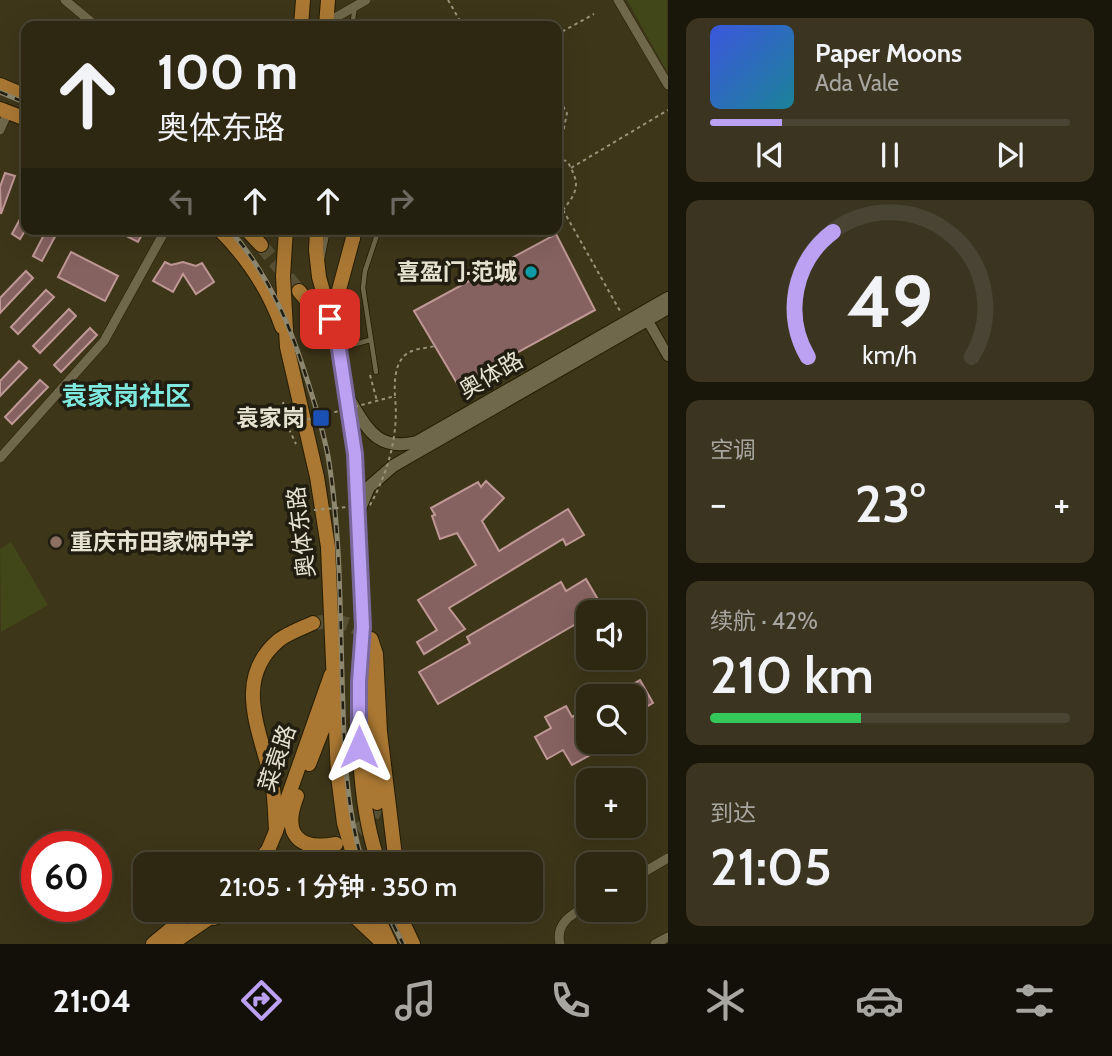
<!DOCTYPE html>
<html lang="zh">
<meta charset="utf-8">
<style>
body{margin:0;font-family:Cabin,"Noto Sans SC",sans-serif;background:#3a3421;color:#f1f3f6;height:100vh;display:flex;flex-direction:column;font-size:26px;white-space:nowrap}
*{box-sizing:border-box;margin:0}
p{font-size:23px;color:#a7a6a0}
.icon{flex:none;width:38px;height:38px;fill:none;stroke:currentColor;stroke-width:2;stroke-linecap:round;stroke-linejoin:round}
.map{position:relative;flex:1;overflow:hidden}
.drawer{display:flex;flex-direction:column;gap:18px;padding:18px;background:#19160a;width:444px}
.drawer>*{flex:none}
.hud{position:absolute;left:21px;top:21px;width:541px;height:214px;border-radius:14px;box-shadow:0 7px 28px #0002,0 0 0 2px #494433;background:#2e2813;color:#f1f3f6;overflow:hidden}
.fabs{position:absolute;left:576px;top:600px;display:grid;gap:14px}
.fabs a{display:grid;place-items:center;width:70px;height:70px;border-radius:14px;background:#2e2813;box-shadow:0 7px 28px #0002,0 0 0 2px #494433;font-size:35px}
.speed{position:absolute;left:21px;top:831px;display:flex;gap:14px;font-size:35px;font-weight:700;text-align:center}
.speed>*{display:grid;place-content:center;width:91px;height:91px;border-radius:50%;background:#2e2813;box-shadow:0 7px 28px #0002,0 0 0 2px #494433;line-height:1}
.speed .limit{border:10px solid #d22;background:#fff;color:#111}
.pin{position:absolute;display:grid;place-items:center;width:60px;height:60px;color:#fff;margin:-30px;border-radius:14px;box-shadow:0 4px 10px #0006}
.me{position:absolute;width:77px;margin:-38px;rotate:0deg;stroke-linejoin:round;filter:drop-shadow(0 0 5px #0008)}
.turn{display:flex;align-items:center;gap:24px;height:147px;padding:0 21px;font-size:32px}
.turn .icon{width:91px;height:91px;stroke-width:2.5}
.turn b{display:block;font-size:49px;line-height:60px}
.lanes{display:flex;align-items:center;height:66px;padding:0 21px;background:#0003;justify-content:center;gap:35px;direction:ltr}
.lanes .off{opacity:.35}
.big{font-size:52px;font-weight:600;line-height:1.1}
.drawer .card{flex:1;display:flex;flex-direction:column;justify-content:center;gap:10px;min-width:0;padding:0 24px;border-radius:14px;background:#3a3421}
.drawer .dial{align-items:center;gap:0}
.dial svg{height:182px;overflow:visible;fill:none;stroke:#494433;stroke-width:7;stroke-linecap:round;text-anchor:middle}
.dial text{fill:#f1f3f6;stroke:none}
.song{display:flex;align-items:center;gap:21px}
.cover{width:84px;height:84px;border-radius:10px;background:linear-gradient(135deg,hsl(230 70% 55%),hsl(190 70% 35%))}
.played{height:7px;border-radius:4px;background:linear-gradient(90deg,#bca0f2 20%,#494433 20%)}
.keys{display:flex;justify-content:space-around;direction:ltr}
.heat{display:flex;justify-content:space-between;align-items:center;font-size:38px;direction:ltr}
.charge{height:10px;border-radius:5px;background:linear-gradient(90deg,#34c759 42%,#494433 0)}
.trip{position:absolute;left:133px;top:852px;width:410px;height:70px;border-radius:14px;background:#2e2813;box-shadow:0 7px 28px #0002,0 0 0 2px #494433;font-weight:600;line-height:70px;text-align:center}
.tabs{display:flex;height:112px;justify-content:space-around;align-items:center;background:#121008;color:#a7a6a0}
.tabs .icon{width:49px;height:49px}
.tabs .selected{color:#bca0f2}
.tabs b{font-size:32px;color:#f1f3f6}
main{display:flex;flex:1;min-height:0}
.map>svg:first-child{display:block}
.green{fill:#414719}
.building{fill:#856260;stroke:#bf9896;stroke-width:2}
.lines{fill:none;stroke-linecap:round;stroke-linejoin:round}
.primary-tunnel{stroke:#575035;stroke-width:14;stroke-dasharray:14 7;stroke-linecap:butt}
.service-casing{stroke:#251d01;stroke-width:6}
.minor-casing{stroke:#251d01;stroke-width:10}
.tertiary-casing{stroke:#251d01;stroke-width:12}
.secondary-casing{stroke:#251d01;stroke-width:14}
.primary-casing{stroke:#251d01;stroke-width:16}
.path{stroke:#99937c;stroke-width:2;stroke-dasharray:3.5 3.5;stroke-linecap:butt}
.service{stroke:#70684a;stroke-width:4.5}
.minor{stroke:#70684a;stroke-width:9}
.tertiary{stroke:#70684a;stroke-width:10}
.secondary{stroke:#70684a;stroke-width:12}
.primary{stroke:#aa7833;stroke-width:14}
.rail-casing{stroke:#8d876f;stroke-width:5}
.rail{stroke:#211e11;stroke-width:2.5;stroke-dasharray:8;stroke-linecap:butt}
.primary-bridge-casing{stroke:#251d01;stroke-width:16;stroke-linecap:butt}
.path-bridge{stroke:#99937c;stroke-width:2;stroke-dasharray:3.5 3.5;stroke-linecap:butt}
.primary-bridge{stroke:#aa7833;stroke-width:14}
.route-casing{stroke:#7a689d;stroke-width:18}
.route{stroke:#bca0f2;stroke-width:12}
.culture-dot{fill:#0f9aa8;stroke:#211e11;stroke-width:2.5}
.transit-dot{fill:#1a4fb4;stroke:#211e11;stroke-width:2.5}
.education-dot{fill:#8d6e63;stroke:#211e11;stroke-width:2.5}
.labels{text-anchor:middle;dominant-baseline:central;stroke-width:7;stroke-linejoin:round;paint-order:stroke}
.poi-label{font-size:23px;font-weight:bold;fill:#e6e2d1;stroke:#211e11;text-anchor:end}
.street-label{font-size:23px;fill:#e6e2d1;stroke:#211e11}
.quarter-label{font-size:26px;font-weight:bold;fill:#7ee8df;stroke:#211e11}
</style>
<main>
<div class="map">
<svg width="668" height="944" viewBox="0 0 668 944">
<rect width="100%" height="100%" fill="#3e3619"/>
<!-- green -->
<g class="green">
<polygon points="627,0 667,0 667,72"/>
<polygon points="11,542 48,605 1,632 0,549"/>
</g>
<!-- building -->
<g class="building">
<polygon points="5,173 15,176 1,214 0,187"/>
<polygon points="26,208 26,229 20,239 12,234"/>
<polygon points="47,229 59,229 42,261 33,256"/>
<polygon points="113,229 145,229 138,242"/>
<polygon points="556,234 595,310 458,385 414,311"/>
<polygon points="71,252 118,276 105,301 58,277"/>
<polygon points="165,262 171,265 183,262 196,266 202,263 214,282 196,294 183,274 173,292 153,281"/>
<polygon points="26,271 33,278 0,313 0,298"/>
<polygon points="46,290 54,297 18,334 11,327"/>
<polygon points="69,309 76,316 40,353 33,346"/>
<polygon points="90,328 97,335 61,372 54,365"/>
<polygon points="19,361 27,368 0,396 0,381"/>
<polygon points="40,380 48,387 12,424 5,417"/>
<polygon points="486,481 504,498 482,521 499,551 568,509 584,535 566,545 563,539 449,608 465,629 424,654 417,642 437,630 418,600 476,565 457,533 440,539 432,516 435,515 431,508 478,482 481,487"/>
<polygon points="586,579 603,608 596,612 588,612 588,617 438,704 419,672 470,643 467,637 561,582 566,591"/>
<polygon points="640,680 653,703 634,714 634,696 611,696"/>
<polygon points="566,706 572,717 585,710 588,715 588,736 583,739 592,754 572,765 563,750 547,759 535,737 551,728 545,717"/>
</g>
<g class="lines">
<!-- primary-tunnel -->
<g class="primary-tunnel">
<polyline points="261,245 299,291"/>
<path d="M313 623C340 621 349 620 370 638"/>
<path d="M340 842C358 831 373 824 377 803"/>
</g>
<!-- service casing -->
<g class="service-casing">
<g id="service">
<polyline points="352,26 355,7"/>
<polyline points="358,230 378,232"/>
<polyline points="322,259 328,229"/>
<polyline points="341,348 370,340"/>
<polyline points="376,372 363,288 365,271 379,229"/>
</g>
</g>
<!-- minor casing -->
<g class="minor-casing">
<g id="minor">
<polyline points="65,0 96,26"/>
<polyline points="618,0 668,85"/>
<polyline points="326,23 366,0"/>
<polyline points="0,130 8,112"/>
<polyline points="0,458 104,341 166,229"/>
<polyline points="634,878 668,858"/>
<path d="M560 944C555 923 572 914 588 905"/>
<polyline points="655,944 668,937"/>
</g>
</g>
<!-- tertiary casing -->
<g class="tertiary-casing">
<polyline id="tertiary" points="644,314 668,356"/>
</g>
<!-- secondary casing -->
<g class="secondary-casing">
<g id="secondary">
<path d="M347 396C367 427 375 452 417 442L668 298"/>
<polyline points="359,511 369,487 393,466 668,308"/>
</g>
</g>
<!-- primary casing -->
<g class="primary-casing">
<g id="primary">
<polyline points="301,26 303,0"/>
<polyline points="326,26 328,0"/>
<polyline points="0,85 26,96"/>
<polyline points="0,109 26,119"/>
<path d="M219 229C247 257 269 290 282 327"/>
<polyline points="246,229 261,245"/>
<polyline points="286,229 283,276 287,347 317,477 328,547 338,776 344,823 356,864"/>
<polyline points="317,229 316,250 319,277 339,349 355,454 363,627 377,803"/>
<polyline points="299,291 330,329"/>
<polyline points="336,324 339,290 353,238"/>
<polyline points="371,639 376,654 380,732 396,864"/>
<path d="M359 686C359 747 359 807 379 864"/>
<polyline points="309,764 332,705"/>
<path d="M297 796C282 834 298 851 336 844"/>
<path d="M276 831C275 815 275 798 272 782 262 734 231 680 279 640 288 633 302 628 313 623"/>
<polyline points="256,864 268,850 276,831 331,675"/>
<polyline points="302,864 332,847"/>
<polyline points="337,910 355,917 384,944"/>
<polyline points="374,910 390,944"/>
<polyline points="397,910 413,944"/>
<polyline points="214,918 237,910"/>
<polyline points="153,944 194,910"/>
<polyline points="171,944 221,910"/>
</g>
</g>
<!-- path -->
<g class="path">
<polyline points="448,0 463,26"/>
<polyline points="556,35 594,14"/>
<polyline points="556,94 567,113 558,158"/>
<path d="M556 159 567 161C580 183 579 190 563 210L556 211"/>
<polyline points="571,168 668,110"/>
<polyline points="563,210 620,311"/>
<polyline points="370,375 377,401"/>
<polyline points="283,402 287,425 296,444"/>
</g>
<!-- service -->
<use href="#service" class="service"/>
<!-- minor -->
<use href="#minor" class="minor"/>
<!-- tertiary -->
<use href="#tertiary" class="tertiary"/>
<!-- secondary -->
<use href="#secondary" class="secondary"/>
<!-- primary -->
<use href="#primary" class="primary"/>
<!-- rail casing -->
<g class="rail-casing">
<g id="rail">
<polyline points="0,92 26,103"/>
<path d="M229 229C264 268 286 315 302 364 312 394 322 425 328 456 340 528 340 602 342 674 344 739 344 802 363 864"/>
<polyline points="386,910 403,944"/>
</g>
</g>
<!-- rail -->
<use href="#rail" class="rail"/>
<!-- primary-bridge casing -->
<g class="primary-bridge-casing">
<polyline id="primary-bridge" points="353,238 355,229"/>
</g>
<!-- path-bridge -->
<g class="path-bridge">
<path d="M287 425 395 396C394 380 395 357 412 351 419 348 428 348 435 346"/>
<path d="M314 510 370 505C388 473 399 434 395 397"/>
</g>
<!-- primary-bridge -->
<use href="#primary-bridge" class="primary-bridge"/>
</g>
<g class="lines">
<!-- route casing -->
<g class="route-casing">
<polyline id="route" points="330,319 339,349 355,454 363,627 359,682 359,747"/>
</g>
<!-- route -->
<use href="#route" class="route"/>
</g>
<!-- markers -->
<circle class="culture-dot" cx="531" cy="272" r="7"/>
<rect class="transit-dot" x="312" y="409" width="18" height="18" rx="3.5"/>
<circle class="education-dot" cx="56" cy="542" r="7"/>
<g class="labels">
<!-- poi labels -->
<g class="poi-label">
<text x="517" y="272">喜盈门·范城</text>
<text x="305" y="418">袁家岗</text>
<text x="70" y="542" text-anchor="start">重庆市田家炳中学</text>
</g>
<!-- street labels -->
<g class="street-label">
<text transform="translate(491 375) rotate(-30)">奥体路</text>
<text transform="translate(301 532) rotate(-97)">奥体东路</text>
<text transform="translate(277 758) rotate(-71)">菜袁路</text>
</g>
<!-- quarter labels -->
<g class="quarter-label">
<text x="126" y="396">袁家岗社区</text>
</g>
</g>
</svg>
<div class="fabs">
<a><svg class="icon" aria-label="sound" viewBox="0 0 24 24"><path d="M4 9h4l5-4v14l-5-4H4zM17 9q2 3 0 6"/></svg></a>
<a><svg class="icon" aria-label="search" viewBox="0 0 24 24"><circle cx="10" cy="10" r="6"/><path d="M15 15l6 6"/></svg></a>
<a>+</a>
<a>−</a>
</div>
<div class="speed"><div class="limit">60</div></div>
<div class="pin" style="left:330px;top:319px;background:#d93025"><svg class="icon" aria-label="arrive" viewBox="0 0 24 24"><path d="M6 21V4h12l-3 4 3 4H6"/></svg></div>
<svg class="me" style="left:359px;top:747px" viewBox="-20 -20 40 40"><path d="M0-17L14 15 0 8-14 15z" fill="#bca0f2" stroke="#fff" stroke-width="4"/></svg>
<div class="trip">21:05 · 1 分钟 · 350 m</div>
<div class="hud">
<div class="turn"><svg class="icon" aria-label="ahead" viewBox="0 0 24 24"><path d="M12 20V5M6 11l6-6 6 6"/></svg><div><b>100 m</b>奥体东路</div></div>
<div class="lanes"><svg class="icon off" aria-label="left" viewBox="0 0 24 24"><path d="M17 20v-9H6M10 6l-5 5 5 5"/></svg><svg class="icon" aria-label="ahead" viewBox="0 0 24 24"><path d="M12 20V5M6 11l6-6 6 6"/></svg><svg class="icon" aria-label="ahead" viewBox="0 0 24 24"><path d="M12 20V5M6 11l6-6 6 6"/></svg><svg class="icon off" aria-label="right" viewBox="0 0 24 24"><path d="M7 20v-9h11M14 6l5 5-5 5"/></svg></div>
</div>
</div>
<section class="drawer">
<div class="card">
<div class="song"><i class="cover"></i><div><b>Paper Moons</b><p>Ada Vale</p></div></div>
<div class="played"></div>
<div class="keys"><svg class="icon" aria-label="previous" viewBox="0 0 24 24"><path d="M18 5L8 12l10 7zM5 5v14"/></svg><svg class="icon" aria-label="pause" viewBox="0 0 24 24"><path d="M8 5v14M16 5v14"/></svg><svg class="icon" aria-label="next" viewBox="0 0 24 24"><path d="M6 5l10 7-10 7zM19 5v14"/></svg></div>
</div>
<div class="card dial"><svg viewBox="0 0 100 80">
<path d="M14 69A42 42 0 1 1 86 69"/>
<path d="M14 69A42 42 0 0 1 25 14" stroke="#bca0f2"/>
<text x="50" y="56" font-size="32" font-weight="700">49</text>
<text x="50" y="72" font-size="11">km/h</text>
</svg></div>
<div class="card"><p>空调</p>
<div class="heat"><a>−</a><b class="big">23°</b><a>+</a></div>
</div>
<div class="card"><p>续航 · 42%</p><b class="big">210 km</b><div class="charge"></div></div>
<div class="card"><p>到达</p><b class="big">21:05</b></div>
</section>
</main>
<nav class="tabs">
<b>21:04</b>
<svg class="icon selected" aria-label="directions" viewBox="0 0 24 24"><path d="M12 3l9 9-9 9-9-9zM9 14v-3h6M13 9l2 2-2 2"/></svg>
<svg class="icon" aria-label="music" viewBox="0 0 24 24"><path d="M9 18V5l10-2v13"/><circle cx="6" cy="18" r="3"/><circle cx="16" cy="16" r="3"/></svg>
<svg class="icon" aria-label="phone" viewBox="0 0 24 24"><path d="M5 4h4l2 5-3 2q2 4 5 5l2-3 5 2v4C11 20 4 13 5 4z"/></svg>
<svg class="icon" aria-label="climate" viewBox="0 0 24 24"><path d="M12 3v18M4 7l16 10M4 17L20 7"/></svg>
<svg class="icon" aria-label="car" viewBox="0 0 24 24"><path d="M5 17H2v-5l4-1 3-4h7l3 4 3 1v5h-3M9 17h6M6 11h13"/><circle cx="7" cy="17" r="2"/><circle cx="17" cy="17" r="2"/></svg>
<svg class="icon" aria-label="filters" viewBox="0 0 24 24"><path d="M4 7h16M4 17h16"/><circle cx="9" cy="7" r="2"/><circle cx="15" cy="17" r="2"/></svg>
</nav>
